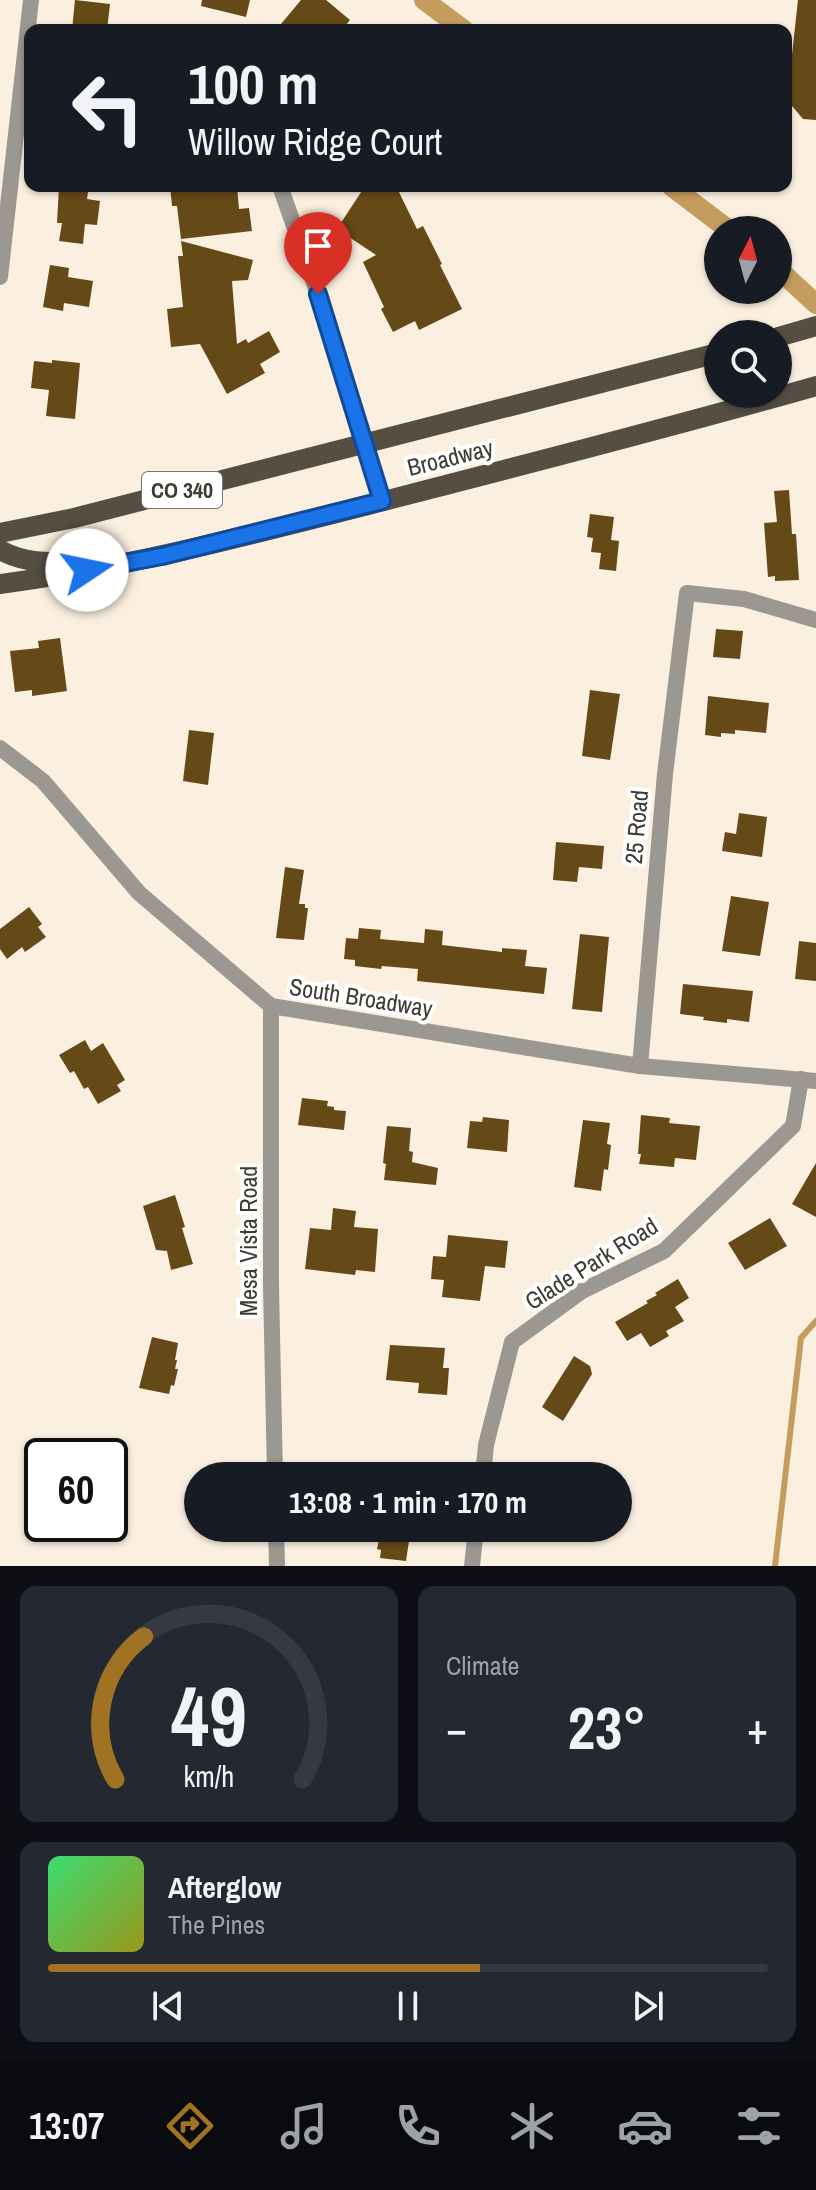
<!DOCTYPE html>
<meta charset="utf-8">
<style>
body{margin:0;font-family:"Archivo Narrow",sans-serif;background:#242831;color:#f1f3f6;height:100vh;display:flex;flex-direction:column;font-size:30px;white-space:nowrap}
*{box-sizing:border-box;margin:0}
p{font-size:26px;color:#9ea1a6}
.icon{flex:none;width:44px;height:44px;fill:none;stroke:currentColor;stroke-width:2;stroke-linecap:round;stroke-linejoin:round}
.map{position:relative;height:1566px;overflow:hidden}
.sheet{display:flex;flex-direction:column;gap:20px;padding:20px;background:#0d0f14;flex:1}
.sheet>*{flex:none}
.banner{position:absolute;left:24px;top:24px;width:768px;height:168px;border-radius:16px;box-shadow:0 2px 6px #0004;background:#171b24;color:#f1f3f6;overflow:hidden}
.needle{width:52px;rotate:6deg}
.tools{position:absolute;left:704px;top:216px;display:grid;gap:16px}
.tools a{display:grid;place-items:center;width:88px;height:88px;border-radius:50%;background:#171b24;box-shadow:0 2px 6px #0004;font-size:40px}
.speed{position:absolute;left:24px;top:1438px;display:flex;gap:16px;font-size:40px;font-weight:700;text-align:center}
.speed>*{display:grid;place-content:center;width:104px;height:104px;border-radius:50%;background:#171b24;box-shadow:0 2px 6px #0004;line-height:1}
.speed .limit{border:4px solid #111;border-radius:12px;background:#fff;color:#111}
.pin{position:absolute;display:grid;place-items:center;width:68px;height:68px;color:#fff;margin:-82px -34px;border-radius:50% 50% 50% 0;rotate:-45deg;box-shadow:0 0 8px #0007}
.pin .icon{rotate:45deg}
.me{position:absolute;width:88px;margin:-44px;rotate:79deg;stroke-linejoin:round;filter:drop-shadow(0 0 6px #0008)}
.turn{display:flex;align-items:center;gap:28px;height:168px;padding:0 32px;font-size:36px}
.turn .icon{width:104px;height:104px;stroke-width:2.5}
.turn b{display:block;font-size:56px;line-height:68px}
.big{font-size:60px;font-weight:800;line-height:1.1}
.sheet .widget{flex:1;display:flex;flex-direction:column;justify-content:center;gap:12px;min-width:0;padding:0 28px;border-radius:16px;background:#242831}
.sheet .dial{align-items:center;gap:0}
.dial svg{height:208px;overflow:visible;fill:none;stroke:#363941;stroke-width:7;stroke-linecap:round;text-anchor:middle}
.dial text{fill:#f1f3f6;stroke:none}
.song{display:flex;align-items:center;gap:24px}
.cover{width:96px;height:96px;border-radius:12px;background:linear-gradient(135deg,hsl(140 70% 55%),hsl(60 70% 35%))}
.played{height:8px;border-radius:4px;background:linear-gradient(90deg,#9f7323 60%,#363941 60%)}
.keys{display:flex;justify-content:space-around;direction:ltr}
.heat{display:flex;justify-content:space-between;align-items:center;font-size:44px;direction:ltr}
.sheet .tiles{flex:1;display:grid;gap:20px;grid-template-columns:1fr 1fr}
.widget:last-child{grid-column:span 2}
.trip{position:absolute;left:184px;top:1462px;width:448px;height:80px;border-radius:40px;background:#171b24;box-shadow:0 2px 6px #0004;font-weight:800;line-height:80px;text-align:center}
.tab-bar{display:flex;height:128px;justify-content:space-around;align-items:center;background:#090b0e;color:#9ea1a6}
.tab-bar .icon{width:56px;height:56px}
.tab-bar .current{color:#9f7323}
.tab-bar b{font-size:36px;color:#f1f3f6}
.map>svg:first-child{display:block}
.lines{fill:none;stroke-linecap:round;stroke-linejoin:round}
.stream{stroke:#c49c5d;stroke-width:6}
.canal{stroke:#c49c5d;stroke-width:20}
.building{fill:#654917}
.minor{stroke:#9b9791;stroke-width:16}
.primary{stroke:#564e43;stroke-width:20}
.route-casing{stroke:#114b97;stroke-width:20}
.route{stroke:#1a73e8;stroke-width:14}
.labels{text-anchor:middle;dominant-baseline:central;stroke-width:8;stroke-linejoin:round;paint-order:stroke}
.shield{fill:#fff;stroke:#797672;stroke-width:2}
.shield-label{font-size:22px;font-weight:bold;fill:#3f3b35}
.street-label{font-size:24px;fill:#3f3b35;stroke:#fff}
</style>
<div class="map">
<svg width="816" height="1566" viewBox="0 0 816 1566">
<rect width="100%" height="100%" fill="#fbf0e0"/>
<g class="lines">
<!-- stream -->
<polyline class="stream" points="775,1566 801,1338 816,1321"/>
<!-- canal -->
<g class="canal">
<polyline points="424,0 464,30"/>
<polyline points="671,186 729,230"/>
<polyline points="778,269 816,304"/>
</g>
</g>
<!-- building -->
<g class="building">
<polygon points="75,0 110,4 107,30 72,30"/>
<polygon points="202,0 250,0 246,17 201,6"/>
<polygon points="301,0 326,0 350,20 342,30 276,30"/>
<polygon points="798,0 816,0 816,120 803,119 787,100"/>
<polygon points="59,186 89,186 87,199 100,201 97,225 85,224 83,244 59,241 62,223 57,223"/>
<polygon points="170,186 237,186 239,209 249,208 252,231 181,239 177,206 172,206"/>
<polygon points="365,186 396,186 417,229 423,226 442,264 440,265 462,309 419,330 415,321 393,332 381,309 384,307 363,262 376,255 337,229"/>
<polygon points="181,241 253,260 248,280 232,281 237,344 246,339 248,343 269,331 280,352 260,364 265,373 227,394 200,344 171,347 167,309 183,307 178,256 183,256"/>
<polygon points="50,265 69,268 68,277 93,281 89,307 64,303 63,311 43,307"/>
<polygon points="52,360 80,363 75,419 46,416 49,390 31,388 34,361 52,363"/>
<polygon points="789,490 792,534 796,534 799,580 775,581 775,576 768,577 764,523 777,522 774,491"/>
<polygon points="590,514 614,517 611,540 619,541 616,571 599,569 601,553 591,552 593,538 587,537"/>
<polygon points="716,629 743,631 740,659 713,657"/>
<polygon points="60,638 67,691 32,696 32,690 15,692 10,651 39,648 38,641"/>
<polygon points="590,690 620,694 610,760 582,756"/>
<polygon points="708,696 769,703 766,733 735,730 735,734 721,733 721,737 705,735"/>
<polygon points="189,730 214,733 208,785 183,781"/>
<polygon points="739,813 767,817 762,857 722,851 725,832 736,834"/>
<polygon points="556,842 604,846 602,869 579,867 577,882 553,880"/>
<polygon points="285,867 304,870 299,904 305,904 305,908 308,908 304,940 276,938"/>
<polygon points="731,896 769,902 760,956 722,951"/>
<polygon points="29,907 42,924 38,927 46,937 25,952 22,947 7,959 0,949 0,929"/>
<polygon points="359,928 381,930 380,939 424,943 425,929 443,931 442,945 502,952 502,948 527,950 525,966 547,968 544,994 417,981 418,969 382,966 381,969 355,966 355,960 344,959 346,938 358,939"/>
<polygon points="580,934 609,937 602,1012 572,1009"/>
<polygon points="799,941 816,943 816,981 795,979"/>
<polygon points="683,984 753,991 749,1022 727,1019 727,1023 703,1020 704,1017 680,1014"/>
<polygon points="85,1040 91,1051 103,1043 125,1080 117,1085 121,1091 98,1104 88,1087 84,1089 74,1071 70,1073 59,1055"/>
<polygon points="302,1098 328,1101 327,1106 334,1107 334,1110 346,1111 344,1130 298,1125"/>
<polygon points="641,1115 670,1118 669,1123 700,1126 696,1160 675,1158 674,1167 639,1164 641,1154 638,1154"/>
<polygon points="483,1117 509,1120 507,1152 467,1148 470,1121 482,1122"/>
<polygon points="583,1120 610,1123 607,1144 611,1145 608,1170 604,1169 601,1191 574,1187"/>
<polygon points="387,1126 411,1128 409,1151 413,1152 412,1162 438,1168 436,1185 384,1180 386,1164 383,1163"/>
<polygon points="816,1163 816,1217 792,1204"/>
<polygon points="175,1195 185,1227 182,1228 193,1264 171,1270 167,1251 156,1250 143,1206"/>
<polygon points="333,1208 356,1211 354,1227 378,1229 375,1272 356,1270 355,1275 305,1269 310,1228 331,1230"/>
<polygon points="770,1218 787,1246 745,1270 728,1243"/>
<polygon points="448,1235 508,1241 505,1268 485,1266 480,1301 442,1297 444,1280 431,1279 433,1256 446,1257"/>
<polygon points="678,1279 689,1298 675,1307 684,1321 666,1331 669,1336 650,1347 641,1333 627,1341 615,1322 648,1303 646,1301 657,1295 655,1293"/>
<polygon points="152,1337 178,1343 175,1360 177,1360 175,1369 178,1369 174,1386 171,1385 169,1394 139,1388"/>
<polygon points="390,1345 445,1348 443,1368 449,1368 447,1395 418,1393 419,1383 386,1380"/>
<polygon points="574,1356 590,1366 592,1374 563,1421 542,1407"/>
<polygon points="384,1528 411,1528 406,1561 380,1558 381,1550 377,1549 380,1535 383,1536"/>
</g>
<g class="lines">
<!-- minor -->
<g class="minor">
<polyline points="280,186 318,294 382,501"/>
<polyline points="0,277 31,0"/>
<polyline points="0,748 43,781 139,893 271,1006 640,1066 816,1081"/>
<polyline points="271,1006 271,1286 275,1476"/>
<polyline points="640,1066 665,774 687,593 744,599 816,620"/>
<polyline points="483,1476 486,1445 512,1342 582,1291 664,1251 793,1126 801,1079"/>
<polyline points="276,1528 277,1566"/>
<polyline points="472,1566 476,1528"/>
</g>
<!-- primary -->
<g class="primary">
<polyline points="778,337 816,326"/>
<polyline points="0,533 74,518 718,353"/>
<path d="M0 550C24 563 48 563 74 561"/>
<path d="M0 584C126 568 249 535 372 504 520 466 669 428 816 386"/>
</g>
</g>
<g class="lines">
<!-- route casing -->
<g class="route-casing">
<polyline id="route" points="87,570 162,556 382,501 318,294"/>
</g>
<!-- route -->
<use href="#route" class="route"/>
</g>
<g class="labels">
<!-- shield labels -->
<rect class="shield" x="142" y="472" width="80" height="36" rx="6"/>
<g class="shield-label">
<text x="182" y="490">CO 340</text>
</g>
<!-- street labels -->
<g class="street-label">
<text transform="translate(450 457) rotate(-14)">Broadway</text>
<text transform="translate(636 827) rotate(-85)">25 Road</text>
<text transform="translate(361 997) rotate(9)">South Broadway</text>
<text transform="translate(248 1241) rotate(-90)">Mesa Vista Road</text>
<text transform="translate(591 1263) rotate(-32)">Glade Park Road</text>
</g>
</g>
</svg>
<div class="tools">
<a><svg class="needle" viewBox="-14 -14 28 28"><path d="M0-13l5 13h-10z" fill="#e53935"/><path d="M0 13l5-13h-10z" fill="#9ea1a6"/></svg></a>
<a><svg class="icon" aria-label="search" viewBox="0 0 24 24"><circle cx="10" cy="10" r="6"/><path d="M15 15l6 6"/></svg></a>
</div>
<div class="speed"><div class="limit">60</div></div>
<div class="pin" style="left:318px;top:294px;background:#d93025"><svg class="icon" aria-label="arrive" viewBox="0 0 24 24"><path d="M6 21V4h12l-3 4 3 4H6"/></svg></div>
<svg class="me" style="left:87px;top:570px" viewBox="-20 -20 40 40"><circle r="19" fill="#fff"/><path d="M0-13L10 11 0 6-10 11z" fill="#1a73e8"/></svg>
<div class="trip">13:08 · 1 min · 170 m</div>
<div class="banner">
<div class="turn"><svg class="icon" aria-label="left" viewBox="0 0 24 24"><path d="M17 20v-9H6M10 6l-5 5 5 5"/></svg><div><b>100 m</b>Willow Ridge Court</div></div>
</div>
</div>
<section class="sheet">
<div class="tiles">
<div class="widget dial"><svg viewBox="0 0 100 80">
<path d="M14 69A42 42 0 1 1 86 69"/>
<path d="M14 69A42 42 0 0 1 25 14" stroke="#9f7323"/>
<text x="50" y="56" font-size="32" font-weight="700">49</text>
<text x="50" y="72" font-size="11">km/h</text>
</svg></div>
<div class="widget"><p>Climate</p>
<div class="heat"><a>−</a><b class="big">23°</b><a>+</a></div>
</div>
<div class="widget">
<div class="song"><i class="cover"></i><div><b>Afterglow</b><p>The Pines</p></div></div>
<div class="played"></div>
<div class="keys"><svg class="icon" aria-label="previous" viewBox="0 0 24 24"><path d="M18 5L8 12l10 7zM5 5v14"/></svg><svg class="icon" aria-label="pause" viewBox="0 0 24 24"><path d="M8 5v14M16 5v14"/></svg><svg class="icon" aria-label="next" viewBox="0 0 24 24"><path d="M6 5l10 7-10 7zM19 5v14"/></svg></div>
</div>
</div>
</section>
<nav class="tab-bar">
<b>13:07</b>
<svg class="icon current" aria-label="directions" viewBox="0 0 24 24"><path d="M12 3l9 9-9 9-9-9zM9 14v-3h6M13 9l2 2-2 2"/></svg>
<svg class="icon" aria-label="music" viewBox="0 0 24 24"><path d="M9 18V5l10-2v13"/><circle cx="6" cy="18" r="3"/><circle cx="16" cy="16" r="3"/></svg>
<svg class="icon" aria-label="phone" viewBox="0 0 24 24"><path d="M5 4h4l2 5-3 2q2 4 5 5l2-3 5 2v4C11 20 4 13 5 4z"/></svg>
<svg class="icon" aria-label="climate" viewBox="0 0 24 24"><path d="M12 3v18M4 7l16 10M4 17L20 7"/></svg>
<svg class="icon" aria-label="car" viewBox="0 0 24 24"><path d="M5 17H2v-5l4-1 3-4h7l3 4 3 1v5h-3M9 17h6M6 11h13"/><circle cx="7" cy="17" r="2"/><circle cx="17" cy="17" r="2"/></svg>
<svg class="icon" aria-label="filters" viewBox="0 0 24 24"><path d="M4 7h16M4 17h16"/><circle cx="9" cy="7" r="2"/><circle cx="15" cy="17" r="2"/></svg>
</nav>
